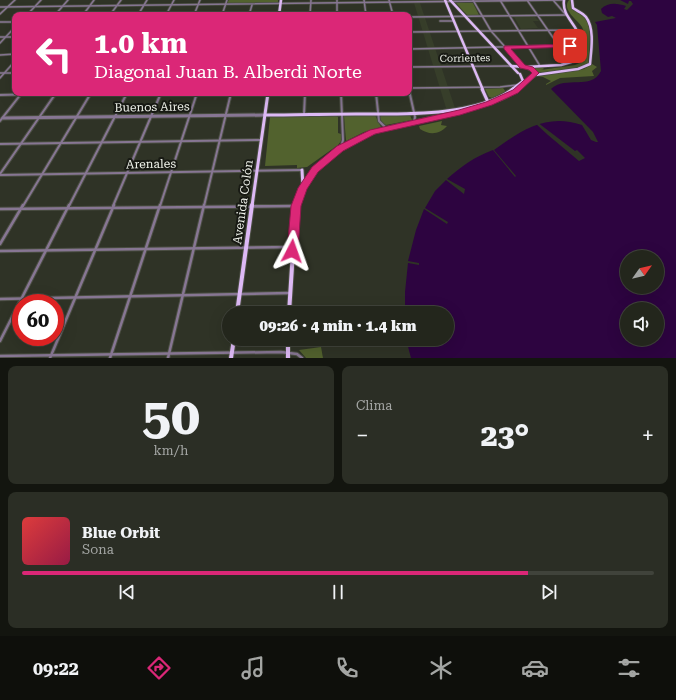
<!DOCTYPE html>
<html lang="es">
<meta charset="utf-8">
<style>
body{margin:0;font-family:"Roboto Serif",serif;background:#2b2e25;color:#f1f3f6;height:100vh;display:flex;flex-direction:column;font-size:15px;white-space:nowrap}
*{box-sizing:border-box;margin:0}
p{font-size:13px;color:#a3a5a3}
.icon{flex:none;width:22px;height:22px;fill:none;stroke:currentColor;stroke-width:2;stroke-linecap:round;stroke-linejoin:round}
.map{position:relative;height:358px;overflow:hidden}
.panel{display:flex;flex-direction:column;gap:8px;padding:8px;background:#13150f;flex:1}
.panel>*{flex:none}
.hud{position:absolute;left:12px;top:12px;width:400px;height:84px;border-radius:8px;box-shadow:0 4px 16px #0002,0 0 0 1px #40433b;background:#db2777;color:#fff;overflow:hidden}
.needle{width:26px;rotate:56deg}
.fabs{position:absolute;left:620px;top:250px;display:grid;gap:8px}
.fabs a{display:grid;place-items:center;width:44px;height:44px;border-radius:50%;background:#23261c;box-shadow:0 4px 16px #0002,0 0 0 1px #40433b;font-size:20px}
.speed{position:absolute;left:12px;top:294px;display:flex;gap:8px;font-size:20px;font-weight:700;text-align:center}
.speed>*{display:grid;place-content:center;width:52px;height:52px;border-radius:50%;background:#23261c;box-shadow:0 4px 16px #0002,0 0 0 1px #40433b;line-height:1}
.speed .limit{border:6px solid #d22;background:#fff;color:#111}
.pin{position:absolute;display:grid;place-items:center;width:34px;height:34px;color:#fff;margin:-17px;border-radius:8px;box-shadow:0 2px 6px #0006}
.me{position:absolute;width:44px;margin:-22px;rotate:4deg;stroke-linejoin:round;filter:drop-shadow(0 0 3px #0008)}
.turn{display:flex;align-items:center;gap:14px;height:84px;padding:0 16px;font-size:18px}
.turn .icon{width:52px;height:52px;stroke-width:2.5}
.turn b{display:block;font-size:28px;line-height:34px}
.big{font-size:30px;font-weight:800;line-height:1.1}
.panel .card{flex:1;display:flex;flex-direction:column;justify-content:center;gap:6px;min-width:0;padding:0 14px;border-radius:8px;background:#2b2e25}
.panel .dial{align-items:center;gap:0}
.dial b{font-size:52px;line-height:1}
.song{display:flex;align-items:center;gap:12px}
.cover{width:48px;height:48px;border-radius:6px;background:linear-gradient(135deg,hsl(0 70% 55%),hsl(340 70% 35%))}
.played{height:4px;border-radius:2px;background:linear-gradient(90deg,#db2777 80%,#40433b 80%)}
.keys{display:flex;justify-content:space-around;direction:ltr}
.heat{display:flex;justify-content:space-between;align-items:center;font-size:22px;direction:ltr}
.panel .tiles{flex:1;display:grid;gap:8px;grid-template-columns:1fr 1fr}
.card:last-child{grid-column:span 2}
.trip{position:absolute;left:222px;top:306px;width:232px;height:40px;border-radius:20px;background:#23261c;box-shadow:0 4px 16px #0002,0 0 0 1px #40433b;font-weight:800;line-height:40px;text-align:center}
.tab-bar{display:flex;height:64px;justify-content:space-around;align-items:center;background:#0e0f0b;color:#a3a5a3}
.tab-bar .icon{width:28px;height:28px}
.tab-bar .on{color:#db2777}
.tab-bar b{font-size:18px;color:#f1f3f6}
.map>svg:first-child{display:block}
.built{fill:#373e2a}
.green{fill:#52622e}
.water{fill:#2d0440;fill-rule:evenodd}
.pier{fill:#2f3326}
.lines{fill:none;stroke-linecap:round;stroke-linejoin:round}
.minor-far2-casing{stroke:#4a4e42;stroke-width:3}
.minor-far1-casing{stroke:#4a4e42;stroke-width:4}
.minor-casing{stroke:#4a4e42;stroke-width:4.5}
.tertiary-casing{stroke:#4a4e42;stroke-width:5}
.primary-far2-casing{stroke:#4a4e42;stroke-width:4}
.primary-far1-casing{stroke:#4a4e42;stroke-width:5}
.primary-casing{stroke:#4a4e42;stroke-width:6}
.minor-far2{stroke:#877693;stroke-width:1.5}
.minor-far1{stroke:#877693;stroke-width:2}
.minor{stroke:#877693;stroke-width:2.5}
.tertiary{stroke:#877693;stroke-width:3}
.primary-far2{stroke:#ddb9f5;stroke-width:2.5}
.primary-far1{stroke:#ddb9f5;stroke-width:3}
.primary{stroke:#ddb9f5;stroke-width:4}
.route{fill:#db2777;stroke:#8e194d}
.labels{text-anchor:middle;dominant-baseline:central;stroke-width:4;stroke-linejoin:round;paint-order:stroke}
.far-street-label{font-size:10px;fill:#f2f5ed;stroke:#181a14}
.street-label{font-size:12px;fill:#f2f5ed;stroke:#181a14}
</style>
<div class="map">
<svg width="676" height="358" viewBox="0 0 676 358">
<rect width="100%" height="100%" fill="#2f3326"/>
<!-- built -->
<g class="built">
<polygon points="414,3 420,3 455,108 446,108"/>
<polygon points="514,17 535,17 539,21 533,21 538,28 521,29"/>
</g>
<!-- green -->
<g class="green">
<polygon points="229,0 278,0 278,3 227,3"/>
<path d="M569 0H571L572 8C576 11 582 13 585 17 593 28 589 51 588 64L578 68 539 73 534 68H543L544 69 541 70 575 65 582 62C585 53 587 37 582 27 578 20 561 10 569 0Z"/>
<polygon points="456,3 473,3 479,15 467,15"/>
<polygon points="592,64 597,67 592,71 594,76 560,78 546,85 546,84 551,81 543,77 537,76 584,69"/>
<polygon points="503,88 506,92 492,98 489,97 485,89"/>
<polygon points="375,115 381,127 364,132 346,141 344,116"/>
<polygon points="382,115 410,115 412,120 386,125 382,123 380,117"/>
<polygon points="336,116 338,117 338,133 341,134 341,141 338,145 307,167 297,168 297,165 265,166 270,117"/>
<path d="M442 121 441 125 447 126C439 135 429 135 420 129L419 126Z"/>
<polygon points="321,347 323,358 306,358 299,350"/>
</g>
<!-- water -->
<path class="water" d="M620 0H676V358H411L406 339H447V313H405V292L408 263 419 265V263L408 261 416 230 424 209 447 224 448 222 425 208 435 191 446 180 464 194 465 189 447 179C462 166 474 157 493 150L515 177 516 176 494 150C522 130 546 113 582 125L591 140 596 142H598L593 132 551 89C566 75 591 91 601 71L597 25 595 22 616 18 612 16 608 17 602 13 601 9C608 2 617 3 626 6L624 9 627 10 633 4 631 1H629L628 4ZM627 257H657V287H627ZM627 309H657V339H627Z"/>
<!-- pier -->
<polygon class="pier" points="537,122 575,151 577,150 585,158 579,161 548,135 535,123"/>
<g class="lines">
<!-- minor-far2 casing -->
<g class="minor-far2-casing">
<g id="minor-far2">
<polyline points="337,0 337,15"/>
<polyline points="364,0 366,15"/>
<polyline points="389,0 393,15"/>
<polyline points="473,0 491,31 522,66"/>
<polyline points="500,0 540,66"/>
<polyline points="527,0 570,62"/>
<polyline points="553,0 566,15"/>
<polyline points="0,7 564,0"/>
<polyline points="0,14 15,0"/>
<polyline points="27,15 41,0"/>
<polyline points="55,15 68,0"/>
<polyline points="83,15 94,0"/>
<polyline points="110,15 121,0"/>
<polyline points="138,15 147,0"/>
<polyline points="166,15 174,0"/>
<polyline points="194,15 200,0"/>
<polyline points="222,15 227,0"/>
<polyline points="249,15 252,5"/>
<polyline points="310,15 311,0"/>
<polyline points="409,17 566,15"/>
<polyline points="440,21 454,21"/>
<polyline points="0,22 15,22"/>
<polyline points="409,32 578,30"/>
<polyline points="0,37 15,37"/>
<polyline points="0,43 15,27"/>
<polyline points="409,49 581,45"/>
<polyline points="0,55 15,54"/>
<polyline points="409,67 511,66"/>
<polyline points="0,73 15,73"/>
<polyline points="0,78 15,61"/>
<polyline points="409,88 500,87 517,85"/>
</g>
</g>
<!-- minor-far1 casing -->
<g class="minor-far1-casing">
<g id="minor-far1">
<polyline points="409,90 415,117 414,122"/>
<polyline points="341,93 343,140 341,147"/>
<polyline points="376,93 379,121 386,128"/>
<polyline points="0,95 79,93"/>
<polyline points="304,115 305,93"/>
<polyline points="0,121 21,94"/>
<polyline points="0,144 261,140"/>
<polyline points="0,174 56,93"/>
<polyline points="0,175 302,170"/>
<polyline points="23,206 91,93"/>
<polyline points="69,206 127,93"/>
<polyline points="113,206 161,93"/>
<polyline points="160,206 197,93"/>
<polyline points="204,206 231,93"/>
<polyline points="252,206 295,206"/>
</g>
</g>
<!-- minor casing -->
<g class="minor-casing">
<g id="minor">
<polyline points="0,209 295,206"/>
<polyline points="0,244 23,205"/>
<polyline points="0,251 293,247"/>
<polyline points="0,299 290,293"/>
<polyline points="0,341 69,205"/>
<polyline points="0,356 281,352 297,354 302,358"/>
<polyline points="50,358 114,205"/>
<polyline points="110,358 160,205"/>
<polyline points="168,358 204,205"/>
</g>
</g>
<!-- tertiary casing -->
<g class="tertiary-casing">
<polyline id="tertiary" points="3,118 265,115"/>
</g>
<!-- primary-far2 casing -->
<g class="primary-far2-casing">
<g id="primary-far2">
<polyline points="445,0 483,90"/>
<polyline points="450,0 518,73"/>
<polyline points="279,15 281,0"/>
<polyline points="511,66 526,67 535,72 534,76"/>
<path d="M526 67 561 65 578 60C590 27 561 23 564 0"/>
<path d="M535 75 578 69 590 64C591 51 595 29 586 17 583 13 577 11 573 8L572 0"/>
<polyline points="511,90 523,81 520,74"/>
<polyline points="517,90 534,76"/>
</g>
</g>
<!-- primary-far1 casing -->
<g class="primary-far1-casing">
<g id="primary-far1">
<polyline points="482,89 488,102"/>
<path d="M265 115C295 115 326 114 356 114 402 114 475 117 513 89"/>
<polyline points="302,170 303,187"/>
<polyline points="252,206 268,93"/>
<path d="M296 206C327 121 404 130 476 107 490 103 507 98 518 89"/>
</g>
</g>
<!-- primary casing -->
<g class="primary-casing">
<g id="primary">
<polyline points="237,313 252,205"/>
<polyline points="289,313 296,205"/>
<polyline points="288,339 288,358"/>
<polyline points="231,358 234,339"/>
</g>
</g>
<!-- minor-far2 -->
<use href="#minor-far2" class="minor-far2"/>
<!-- minor-far1 -->
<use href="#minor-far1" class="minor-far1"/>
<!-- minor -->
<use href="#minor" class="minor"/>
<!-- tertiary -->
<use href="#tertiary" class="tertiary"/>
<!-- primary-far2 -->
<use href="#primary-far2" class="primary-far2"/>
<!-- primary-far1 -->
<use href="#primary-far1" class="primary-far1"/>
<!-- primary -->
<use href="#primary" class="primary"/>
</g>
<!-- route -->
<polygon class="route" points="570,44 572,44 572,47 511,49 525,65 533,67 539,73 518,93 492,105 460,115 375,134 343,151 318,172 307,189 301,206 298,251 296,254 292,256 289,254 287,251 291,206 298,188 312,167 337,146 370,130 459,110 486,102 513,90 532,73 529,70 520,68 504,49 504,46"/>
<g class="labels">
<!-- far-street labels -->
<g class="far-street-label">
<text transform="translate(465 58) rotate(-1)">Corrientes</text>
</g>
<!-- street labels -->
<g class="street-label">
<text transform="translate(152 107) rotate(-1)">Buenos Aires</text>
<text transform="translate(151 164) rotate(-1)">Arenales</text>
<text transform="translate(243 202) rotate(-82)">Avenida Colón</text>
</g>
</g>
</svg>
<div class="fabs">
<a><svg class="needle" viewBox="-14 -14 28 28"><path d="M0-13l5 13h-10z" fill="#e53935"/><path d="M0 13l5-13h-10z" fill="#a3a5a3"/></svg></a>
<a><svg class="icon" aria-label="sound" viewBox="0 0 24 24"><path d="M4 9h4l5-4v14l-5-4H4zM17 9q2 3 0 6"/></svg></a>
</div>
<div class="speed"><div class="limit">60</div></div>
<div class="pin" style="left:570px;top:46px;background:#d93025"><svg class="icon" aria-label="arrive" viewBox="0 0 24 24"><path d="M6 21V4h12l-3 4 3 4H6"/></svg></div>
<svg class="me" style="left:292px;top:251px" viewBox="-20 -20 40 40"><path d="M0-17L14 15 0 8-14 15z" fill="#db2777" stroke="#fff" stroke-width="4"/></svg>
<div class="trip">09:26 · 4 min · 1.4 km</div>
<div class="hud">
<div class="turn"><svg class="icon" aria-label="left" viewBox="0 0 24 24"><path d="M17 20v-9H6M10 6l-5 5 5 5"/></svg><div><b>1.0 km</b>Diagonal Juan B. Alberdi Norte</div></div>
</div>
</div>
<section class="panel">
<div class="tiles">
<div class="card dial"><b>50</b><p>km/h</p></div>
<div class="card"><p>Clima</p>
<div class="heat"><a>−</a><b class="big">23°</b><a>+</a></div>
</div>
<div class="card">
<div class="song"><i class="cover"></i><div><b>Blue Orbit</b><p>Sona</p></div></div>
<div class="played"></div>
<div class="keys"><svg class="icon" aria-label="previous" viewBox="0 0 24 24"><path d="M18 5L8 12l10 7zM5 5v14"/></svg><svg class="icon" aria-label="pause" viewBox="0 0 24 24"><path d="M8 5v14M16 5v14"/></svg><svg class="icon" aria-label="next" viewBox="0 0 24 24"><path d="M6 5l10 7-10 7zM19 5v14"/></svg></div>
</div>
</div>
</section>
<nav class="tab-bar">
<b>09:22</b>
<svg class="icon on" aria-label="directions" viewBox="0 0 24 24"><path d="M12 3l9 9-9 9-9-9zM9 14v-3h6M13 9l2 2-2 2"/></svg>
<svg class="icon" aria-label="music" viewBox="0 0 24 24"><path d="M9 18V5l10-2v13"/><circle cx="6" cy="18" r="3"/><circle cx="16" cy="16" r="3"/></svg>
<svg class="icon" aria-label="phone" viewBox="0 0 24 24"><path d="M5 4h4l2 5-3 2q2 4 5 5l2-3 5 2v4C11 20 4 13 5 4z"/></svg>
<svg class="icon" aria-label="climate" viewBox="0 0 24 24"><path d="M12 3v18M4 7l16 10M4 17L20 7"/></svg>
<svg class="icon" aria-label="car" viewBox="0 0 24 24"><path d="M5 17H2v-5l4-1 3-4h7l3 4 3 1v5h-3M9 17h6M6 11h13"/><circle cx="7" cy="17" r="2"/><circle cx="17" cy="17" r="2"/></svg>
<svg class="icon" aria-label="filters" viewBox="0 0 24 24"><path d="M4 7h16M4 17h16"/><circle cx="9" cy="7" r="2"/><circle cx="15" cy="17" r="2"/></svg>
</nav>
